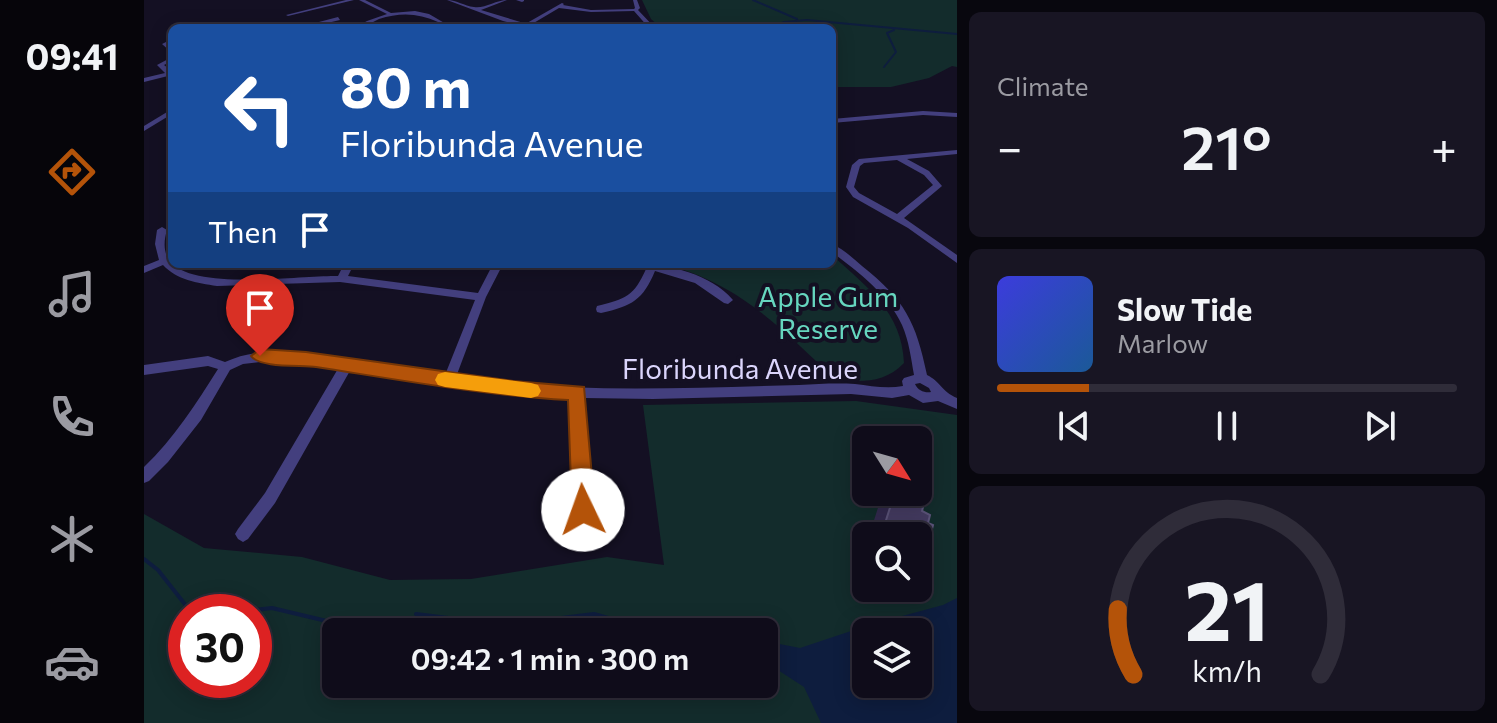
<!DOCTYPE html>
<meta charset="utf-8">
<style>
body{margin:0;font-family:Commissioner,sans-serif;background:#181523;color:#f1f3f6;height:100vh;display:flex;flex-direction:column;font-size:30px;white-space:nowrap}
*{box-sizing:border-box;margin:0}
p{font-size:26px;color:#9b9ba2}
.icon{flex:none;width:44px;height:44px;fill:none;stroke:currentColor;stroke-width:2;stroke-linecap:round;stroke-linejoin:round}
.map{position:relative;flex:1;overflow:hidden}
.drawer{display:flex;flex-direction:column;gap:12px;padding:12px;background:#08070e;width:540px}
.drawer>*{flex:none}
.top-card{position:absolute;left:24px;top:24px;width:668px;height:244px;border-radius:12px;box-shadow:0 4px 20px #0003,0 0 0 2px #2f2c39;background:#1a4fa0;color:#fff;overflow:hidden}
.needle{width:52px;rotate:127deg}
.controls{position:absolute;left:708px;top:426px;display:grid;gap:16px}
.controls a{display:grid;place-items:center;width:80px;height:80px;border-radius:12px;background:#0f0c1a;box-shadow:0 4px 20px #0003,0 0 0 2px #2f2c39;font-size:40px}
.speed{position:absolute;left:24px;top:594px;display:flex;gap:16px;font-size:40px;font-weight:700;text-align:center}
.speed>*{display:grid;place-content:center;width:104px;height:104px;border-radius:50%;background:#0f0c1a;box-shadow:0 4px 20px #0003,0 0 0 2px #2f2c39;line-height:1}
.speed .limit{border:12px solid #d22;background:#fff;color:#111}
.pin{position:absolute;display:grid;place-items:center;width:68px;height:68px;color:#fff;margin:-82px -34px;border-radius:50% 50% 50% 0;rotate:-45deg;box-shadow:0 0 8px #0007}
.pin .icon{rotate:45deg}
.me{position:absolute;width:88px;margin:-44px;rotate:357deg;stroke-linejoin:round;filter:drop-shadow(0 0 6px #0008)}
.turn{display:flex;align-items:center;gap:28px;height:168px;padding:0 40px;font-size:36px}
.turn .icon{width:104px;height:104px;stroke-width:2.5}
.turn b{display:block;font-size:56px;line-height:68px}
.then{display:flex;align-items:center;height:76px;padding:0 40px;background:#0003;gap:16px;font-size:30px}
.big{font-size:60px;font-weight:600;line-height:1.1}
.drawer .widget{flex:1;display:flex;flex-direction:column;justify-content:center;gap:12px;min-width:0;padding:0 28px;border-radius:12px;background:#181523}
.drawer .dial{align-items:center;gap:0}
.dial svg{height:208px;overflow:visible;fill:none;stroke:#2f2c39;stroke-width:7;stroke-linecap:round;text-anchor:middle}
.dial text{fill:#f1f3f6;stroke:none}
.song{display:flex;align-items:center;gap:24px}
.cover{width:96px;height:96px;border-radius:12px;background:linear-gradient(135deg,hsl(240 70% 55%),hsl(210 70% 35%))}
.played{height:8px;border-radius:4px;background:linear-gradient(90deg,#b45309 20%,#2f2c39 20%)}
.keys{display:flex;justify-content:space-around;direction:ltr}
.heat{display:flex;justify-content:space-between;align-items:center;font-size:44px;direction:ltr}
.trip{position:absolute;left:178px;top:618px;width:456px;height:80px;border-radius:12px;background:#0f0c1a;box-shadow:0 4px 20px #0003,0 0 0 2px #2f2c39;font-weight:600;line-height:80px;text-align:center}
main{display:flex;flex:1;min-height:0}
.menu{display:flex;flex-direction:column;width:144px;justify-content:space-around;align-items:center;background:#06050a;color:#9b9ba2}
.menu .icon{width:56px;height:56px}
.menu .selected{color:#b45309}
.menu b{font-size:36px;color:#f1f3f6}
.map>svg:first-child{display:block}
.green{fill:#132c2c;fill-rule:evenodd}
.water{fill:#0e1d3e;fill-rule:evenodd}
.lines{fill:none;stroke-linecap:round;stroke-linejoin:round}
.stream-far1{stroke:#0e1d3e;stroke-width:2}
.stream{stroke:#0e1d3e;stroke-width:4}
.minor{fill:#433f7e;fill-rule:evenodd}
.wall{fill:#332a4f}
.building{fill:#453c62;stroke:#5c547a;stroke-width:2}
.route{fill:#b45309;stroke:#753606;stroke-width:2}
.slow{fill:#f59e0b}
.labels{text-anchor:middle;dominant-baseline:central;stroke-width:8;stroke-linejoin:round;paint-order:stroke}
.park-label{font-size:28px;fill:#66d6bf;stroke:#141023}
.street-label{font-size:28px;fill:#dbd5fc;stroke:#141023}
</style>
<main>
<nav class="menu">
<b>09:41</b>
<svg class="icon selected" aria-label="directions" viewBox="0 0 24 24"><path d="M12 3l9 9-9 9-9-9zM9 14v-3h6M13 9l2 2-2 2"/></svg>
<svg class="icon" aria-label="music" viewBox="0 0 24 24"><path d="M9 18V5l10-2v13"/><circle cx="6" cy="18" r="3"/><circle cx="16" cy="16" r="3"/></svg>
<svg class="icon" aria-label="phone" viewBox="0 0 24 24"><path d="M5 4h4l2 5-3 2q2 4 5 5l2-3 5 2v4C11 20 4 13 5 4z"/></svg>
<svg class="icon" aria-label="climate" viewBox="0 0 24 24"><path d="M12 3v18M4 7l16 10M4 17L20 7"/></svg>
<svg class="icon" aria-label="car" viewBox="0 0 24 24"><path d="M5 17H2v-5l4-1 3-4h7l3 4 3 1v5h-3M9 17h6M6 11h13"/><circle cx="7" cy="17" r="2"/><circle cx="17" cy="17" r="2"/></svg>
</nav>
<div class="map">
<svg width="813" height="723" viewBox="0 0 813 723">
<rect width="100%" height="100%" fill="#141023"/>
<!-- green -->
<g class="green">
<polygon points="498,0 813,0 813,67 808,66 785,78 747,87 688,87 688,28 517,28 507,19"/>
<path d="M688 255C723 287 758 312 760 363 741 383 719 382 693 380 635 328 599 285 520 264H688Z"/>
<path d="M712 401 813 415V723H0V514L60 548 158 557 246 580 327 579 463 557 520 565 499 405ZM722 440H774V492H722ZM722 536H774V588H722ZM42 612H110V680H42ZM192 632H620V684H192ZM722 632H774V684H722Z"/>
</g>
<!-- water -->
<path class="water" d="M813 598V723H677L660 687 620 661V641L656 648 725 625 799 605ZM722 632H774V684H722Z"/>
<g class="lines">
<!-- stream-far1 -->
<g class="stream-far1">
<polyline points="609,0 653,19"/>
<polyline points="627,28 640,22 663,20 813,34"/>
<polyline points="740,67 752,52 743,33 750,30"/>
</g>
<!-- stream -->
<g class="stream">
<polyline points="0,559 14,570 47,612"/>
<polyline points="94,612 128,608 191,623 215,621"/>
<polyline points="272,614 361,625 450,614 513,632"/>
</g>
<!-- minor -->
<g class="minor">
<polygon points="202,0 210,0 144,16 142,15"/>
<path d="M215 0H221L247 13 271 11 285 14 309 28H302L298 25 270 28 294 22C275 13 256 12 235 19 227 23 220 28 210 28L223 21 243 14Z"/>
<path d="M303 0C313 0 320 6 330 7 340 9 352 0 363 0L337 10 383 24 380 26 359 21Z"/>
<polygon points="372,0 380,0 380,1 378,2"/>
<polygon points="489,0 493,0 496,8 494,10 511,28 505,28 490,11 447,12 415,8 388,24 383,23 418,3 420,4 419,5 447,10 490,9 491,8"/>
<polygon points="194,17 196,20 162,28 152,28"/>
<polygon points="101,24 99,27 82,28"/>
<polygon points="447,24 450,26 448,28 441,28"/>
<polygon points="28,39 28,43 25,44 28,48 28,53 18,44"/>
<polygon points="28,57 28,61 20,65 28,71 28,75 0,82 0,78 21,73 13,65"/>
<polygon points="28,109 28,114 0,131 0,126"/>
<polygon points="779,111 813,113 813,117 779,115 688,123 688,119"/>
<path d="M813 150V154L763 159 785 171 798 186 760 218 813 255V263L764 228 709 197 702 187 708 165 715 159ZM753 160 780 175 789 185 753 214 715 193 710 187 716 166 720 163Z"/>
<path d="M18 227 23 230C20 240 19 251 25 260 47 292 157 275 194 276L200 264H210L204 276 334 293 349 264H359L342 297 312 377C426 394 540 388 655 385 674 384 692 383 711 384 727 386 743 389 759 386L758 381 760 378 770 375C767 358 765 341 758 325 744 294 714 272 688 252V244C699 249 709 258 718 266 761 300 772 322 783 375 797 382 797 391 813 398V409L794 401 779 403 765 395 748 398 707 394 509 399 440 398 447 510 444 515 439 517 434 515 431 510 427 398 348 392 207 369 131 503 104 539 99 542 94 539 91 534 94 529 121 493 195 367 132 360 99 364 86 370 57 420 24 462 5 481 0 483V467C30 438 52 404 74 369L64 366 0 375V365L64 356 81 362C125 342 176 355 221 363 248 367 274 371 301 375L331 300 196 282 73 286C53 283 33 280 19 265L0 273V266L15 260 11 244 13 230ZM776 383 785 388 787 392C781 393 774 391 771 384Z"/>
<path d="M492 264C525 264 567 274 589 300L584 304 580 303 551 283 511 271C499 300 488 306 457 313L453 312 452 309 453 306C482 299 490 296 502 269Z"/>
</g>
</g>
<!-- wall -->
<g class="wall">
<polygon points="739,492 774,492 778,511 784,523 782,553 774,557 774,536 725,536"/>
<polygon points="722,544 722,561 718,558"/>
</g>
<!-- building -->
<polygon class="building" points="774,471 787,478 778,511 786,515 784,523 789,525 782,553 774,548 774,536 737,536 751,492 774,492"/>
<!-- route -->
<path class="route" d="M116 349 162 352 369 381 440 387 451 510 447 518 439 521 431 518 428 510 424 400C339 395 256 380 172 367 157 365 115 368 107 356Z"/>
<!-- slow -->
<polygon class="slow" points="301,372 387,383 394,385 397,391 394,396 387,398 301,387 294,385 291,380 294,374"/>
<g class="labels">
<!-- park labels -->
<g class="park-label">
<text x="684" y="296">Apple Gum<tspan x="684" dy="32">Reserve</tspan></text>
</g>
<!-- street labels -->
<g class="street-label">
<text x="596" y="368">Floribunda Avenue</text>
</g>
</g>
</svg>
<div class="controls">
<a><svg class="needle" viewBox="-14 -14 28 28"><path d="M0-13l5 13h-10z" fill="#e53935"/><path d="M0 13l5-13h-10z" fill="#9b9ba2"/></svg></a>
<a><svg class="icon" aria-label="search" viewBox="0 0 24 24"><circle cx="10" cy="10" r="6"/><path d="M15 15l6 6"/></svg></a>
<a><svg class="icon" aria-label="layers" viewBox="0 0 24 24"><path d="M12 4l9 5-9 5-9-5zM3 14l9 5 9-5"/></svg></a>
</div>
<div class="speed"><div class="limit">30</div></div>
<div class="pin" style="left:116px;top:356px;background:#d93025"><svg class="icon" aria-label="arrive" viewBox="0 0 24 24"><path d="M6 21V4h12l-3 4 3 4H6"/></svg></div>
<svg class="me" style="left:439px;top:510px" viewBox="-20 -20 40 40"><circle r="19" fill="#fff"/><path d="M0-13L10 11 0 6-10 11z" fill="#b45309"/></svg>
<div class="trip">09:42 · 1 min · 300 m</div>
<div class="top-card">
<div class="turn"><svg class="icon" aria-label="left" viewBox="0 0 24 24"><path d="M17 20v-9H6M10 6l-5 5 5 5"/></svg><div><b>80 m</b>Floribunda Avenue</div></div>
<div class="then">Then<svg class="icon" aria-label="arrive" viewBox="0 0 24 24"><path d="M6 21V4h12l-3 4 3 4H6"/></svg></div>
</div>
</div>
<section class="drawer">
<div class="widget"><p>Climate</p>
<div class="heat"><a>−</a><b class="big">21°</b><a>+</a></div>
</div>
<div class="widget">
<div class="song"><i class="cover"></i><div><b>Slow Tide</b><p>Marlow</p></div></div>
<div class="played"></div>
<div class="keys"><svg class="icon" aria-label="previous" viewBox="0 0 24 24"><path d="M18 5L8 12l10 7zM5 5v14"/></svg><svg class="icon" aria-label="pause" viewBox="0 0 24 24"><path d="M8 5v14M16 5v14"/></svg><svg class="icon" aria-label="next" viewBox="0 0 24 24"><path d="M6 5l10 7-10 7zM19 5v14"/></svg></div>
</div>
<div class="widget dial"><svg viewBox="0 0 100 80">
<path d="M14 69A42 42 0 1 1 86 69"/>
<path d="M14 69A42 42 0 0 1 8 44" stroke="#b45309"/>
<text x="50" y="56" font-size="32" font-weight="700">21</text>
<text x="50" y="72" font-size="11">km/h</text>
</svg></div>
</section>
</main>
